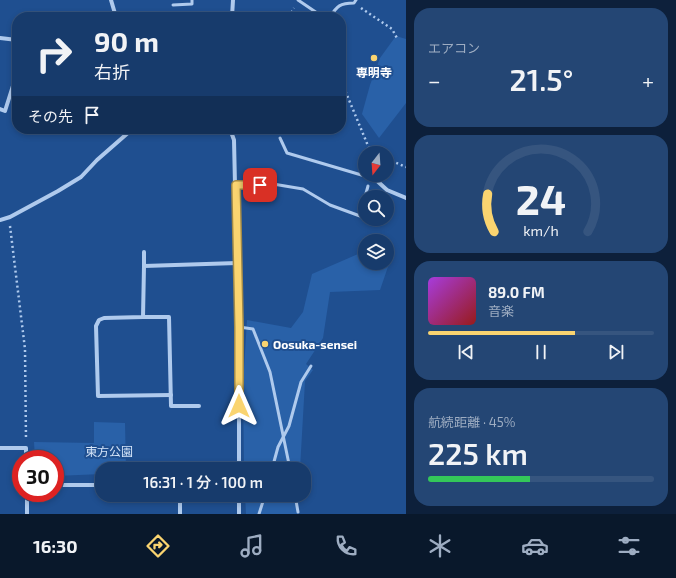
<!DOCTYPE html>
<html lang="ja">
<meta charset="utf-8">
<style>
body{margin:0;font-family:"Exo 2","Noto Sans JP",sans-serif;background:#244674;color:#f1f3f6;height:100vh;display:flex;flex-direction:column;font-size:15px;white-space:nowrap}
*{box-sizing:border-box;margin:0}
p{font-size:13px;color:#9eadc2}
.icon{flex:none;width:22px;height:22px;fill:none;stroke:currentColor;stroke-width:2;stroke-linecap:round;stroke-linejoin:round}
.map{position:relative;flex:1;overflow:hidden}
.details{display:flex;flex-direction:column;gap:8px;padding:8px;background:#0d203b;width:270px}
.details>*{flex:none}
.top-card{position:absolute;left:12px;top:12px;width:334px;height:122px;border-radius:16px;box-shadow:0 2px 6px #0003,0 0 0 1px #36557f;background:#173b6c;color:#f1f3f6;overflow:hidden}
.needle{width:26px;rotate:197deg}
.fabs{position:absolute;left:358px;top:146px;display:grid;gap:8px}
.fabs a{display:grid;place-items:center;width:36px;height:36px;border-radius:50%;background:#173b6c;box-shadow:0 2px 6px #0003,0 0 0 1px #36557f;font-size:20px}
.speed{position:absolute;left:12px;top:450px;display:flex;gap:8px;font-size:20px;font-weight:700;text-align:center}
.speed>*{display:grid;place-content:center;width:52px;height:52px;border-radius:50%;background:#173b6c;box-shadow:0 2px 6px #0003,0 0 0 1px #36557f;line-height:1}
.speed .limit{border:6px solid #d22;background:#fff;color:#111}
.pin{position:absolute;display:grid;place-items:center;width:34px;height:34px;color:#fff;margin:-17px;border-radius:8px;box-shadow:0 2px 6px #0006}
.me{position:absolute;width:44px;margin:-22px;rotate:0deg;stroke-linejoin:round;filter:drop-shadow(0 0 3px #0008)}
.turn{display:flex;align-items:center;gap:14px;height:84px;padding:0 16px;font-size:18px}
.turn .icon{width:52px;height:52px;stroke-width:2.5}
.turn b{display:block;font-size:28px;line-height:34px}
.then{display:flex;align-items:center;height:38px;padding:0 16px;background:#0003;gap:8px;font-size:15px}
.big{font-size:30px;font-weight:600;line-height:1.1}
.details .tile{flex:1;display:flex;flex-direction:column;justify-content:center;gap:6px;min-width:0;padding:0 14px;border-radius:16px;background:#244674}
.details .dial{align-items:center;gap:0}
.dial svg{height:104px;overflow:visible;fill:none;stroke:#36557f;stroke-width:7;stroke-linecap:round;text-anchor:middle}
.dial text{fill:#f1f3f6;stroke:none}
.song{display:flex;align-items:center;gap:12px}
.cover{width:48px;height:48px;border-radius:6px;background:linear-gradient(135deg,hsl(280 70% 55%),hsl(0 70% 35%))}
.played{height:4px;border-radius:2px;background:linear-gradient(90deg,#fad470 65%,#36557f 65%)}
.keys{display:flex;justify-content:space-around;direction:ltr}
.heat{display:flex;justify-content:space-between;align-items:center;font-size:22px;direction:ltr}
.charge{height:6px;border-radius:3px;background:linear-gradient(90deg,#34c759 45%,#36557f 0)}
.trip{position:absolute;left:95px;top:462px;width:216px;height:40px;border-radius:16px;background:#173b6c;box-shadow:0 2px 6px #0003,0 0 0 1px #36557f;font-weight:600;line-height:40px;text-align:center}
.dock{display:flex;height:64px;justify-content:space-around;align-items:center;background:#09182b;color:#9eadc2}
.dock .icon{width:28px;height:28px}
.dock .current{color:#fad470}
.dock b{font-size:18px;color:#f1f3f6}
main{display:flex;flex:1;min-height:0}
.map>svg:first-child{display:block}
.green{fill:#2961a8}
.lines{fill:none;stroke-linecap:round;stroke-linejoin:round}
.path{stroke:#afcaed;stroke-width:2.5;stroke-dasharray:2 3;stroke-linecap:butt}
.lane{stroke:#afcaed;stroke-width:3}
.street{stroke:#afcaed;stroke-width:4}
.route-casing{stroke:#a28a49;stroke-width:10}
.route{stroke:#fad470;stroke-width:7}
.poi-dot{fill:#fad470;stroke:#1f4f90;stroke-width:1.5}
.labels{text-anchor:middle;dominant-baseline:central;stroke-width:4;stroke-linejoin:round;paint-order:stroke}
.poi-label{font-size:12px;font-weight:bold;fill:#fff;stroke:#1f4f90}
.park-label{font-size:12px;fill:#d5e5f9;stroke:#1f4f90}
</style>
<main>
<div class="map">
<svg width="406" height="514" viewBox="0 0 406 514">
<rect width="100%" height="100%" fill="#1f4f90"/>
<!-- green -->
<g class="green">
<polygon points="396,36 406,39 406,103 379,138 362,114 370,85 380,58"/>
<polygon points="365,251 365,263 387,263 387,256 391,258 380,290 330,292 323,338 306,364 313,370 305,381 300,469 244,469 243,385 247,320 291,328 303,312 312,274"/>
<polygon points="94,422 125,423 126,469 102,469 102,474 55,476 55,459 35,459 34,442 94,443"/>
<polygon points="245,495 299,495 298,514 246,514"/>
</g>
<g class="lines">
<!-- path -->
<g class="path">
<polyline points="361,8 392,29 398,40"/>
<polyline points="289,17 294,8"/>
<polyline points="341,83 342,83 371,153"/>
<polyline points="387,159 406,167"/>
<polyline points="10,226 25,349 26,440"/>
</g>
<!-- lane -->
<g class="lane">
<polyline points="298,0 323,17"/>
<polyline points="173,5 192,4 192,0"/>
<path d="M330 17C337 6 340 3 354 3L356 0"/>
<polyline points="280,138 287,153 375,179"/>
<polyline points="235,185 273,184 303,189 330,205 360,216 365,199"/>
<polyline points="365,197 368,186"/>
<polyline points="239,327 253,329 270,372 290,469"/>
<polyline points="272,469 278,447 289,426 301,382 311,366"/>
<polyline points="295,495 298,512"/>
<polyline points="259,514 265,495"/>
</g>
<!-- street -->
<g class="street">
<polyline points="111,0 116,17"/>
<polyline points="232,17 233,0"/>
<polyline points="0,38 17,40"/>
<polyline points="0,109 5,111 17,73"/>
<polyline points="230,129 234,140 235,185 239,327 239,469"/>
<polyline points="375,179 387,190 406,198"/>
<polyline points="0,220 10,217 58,191 81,177 97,160 129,132 159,129"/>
<polyline points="144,266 144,252"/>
<polyline points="143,317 169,317 171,406 199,406"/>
<polyline points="171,395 98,396 96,326 99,320 104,318 143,317 144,266 237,263"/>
<polyline points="0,448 26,448 26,459"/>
<polyline points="55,485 102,485"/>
<polyline points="27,493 27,514"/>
<polyline points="180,495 180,514"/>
<polyline points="239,495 239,514"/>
</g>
</g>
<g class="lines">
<!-- route casing -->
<g class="route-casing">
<polyline id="route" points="239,406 239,327 236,185 260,185"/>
</g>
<!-- route -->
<use href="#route" class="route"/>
</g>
<!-- markers -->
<g class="poi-dot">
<circle cx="374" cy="58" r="4"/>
<circle cx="265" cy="344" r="4"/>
</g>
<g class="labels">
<!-- poi labels -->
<g class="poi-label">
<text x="374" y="72">専明寺</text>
<text x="273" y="344" text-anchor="start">Oosuka-sensei</text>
</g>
<!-- park labels -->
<g class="park-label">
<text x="109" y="451">東方公園</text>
</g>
</g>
</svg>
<div class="fabs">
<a><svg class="needle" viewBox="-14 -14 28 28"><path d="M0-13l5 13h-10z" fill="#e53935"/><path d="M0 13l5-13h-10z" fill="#9eadc2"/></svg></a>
<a><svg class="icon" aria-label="search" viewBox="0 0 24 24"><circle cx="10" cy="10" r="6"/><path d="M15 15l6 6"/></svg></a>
<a><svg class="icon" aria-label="layers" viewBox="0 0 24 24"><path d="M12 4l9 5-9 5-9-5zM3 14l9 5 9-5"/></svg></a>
</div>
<div class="speed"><div class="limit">30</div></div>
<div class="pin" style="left:260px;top:185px;background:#d93025"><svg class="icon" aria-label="arrive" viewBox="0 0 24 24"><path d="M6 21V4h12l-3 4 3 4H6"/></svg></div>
<svg class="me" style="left:239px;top:406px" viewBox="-20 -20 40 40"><path d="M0-17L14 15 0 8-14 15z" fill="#fad470" stroke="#fff" stroke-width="4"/></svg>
<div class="trip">16:31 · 1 分 · 100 m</div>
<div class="top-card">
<div class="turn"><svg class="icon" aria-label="right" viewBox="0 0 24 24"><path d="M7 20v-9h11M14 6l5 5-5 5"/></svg><div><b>90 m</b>右折</div></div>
<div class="then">その先<svg class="icon" aria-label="arrive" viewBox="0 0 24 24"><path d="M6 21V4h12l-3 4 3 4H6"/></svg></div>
</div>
</div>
<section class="details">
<div class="tile"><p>エアコン</p>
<div class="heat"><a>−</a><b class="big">21.5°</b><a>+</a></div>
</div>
<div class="tile dial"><svg viewBox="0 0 100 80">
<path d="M14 69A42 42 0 1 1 86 69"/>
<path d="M14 69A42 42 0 0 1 9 40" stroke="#fad470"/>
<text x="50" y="56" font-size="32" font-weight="700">24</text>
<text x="50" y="72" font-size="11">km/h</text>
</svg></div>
<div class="tile">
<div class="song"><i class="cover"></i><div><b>89.0 FM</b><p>音楽</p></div></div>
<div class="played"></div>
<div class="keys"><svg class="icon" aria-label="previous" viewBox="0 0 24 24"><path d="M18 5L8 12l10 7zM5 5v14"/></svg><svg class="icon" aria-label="pause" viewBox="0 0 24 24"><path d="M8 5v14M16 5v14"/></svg><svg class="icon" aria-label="next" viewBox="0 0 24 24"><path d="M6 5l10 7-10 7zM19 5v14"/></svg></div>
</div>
<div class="tile"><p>航続距離 · 45%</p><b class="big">225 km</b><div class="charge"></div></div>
</section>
</main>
<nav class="dock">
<b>16:30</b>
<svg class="icon current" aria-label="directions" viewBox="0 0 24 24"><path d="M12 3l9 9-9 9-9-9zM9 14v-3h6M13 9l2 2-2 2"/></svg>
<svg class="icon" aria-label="music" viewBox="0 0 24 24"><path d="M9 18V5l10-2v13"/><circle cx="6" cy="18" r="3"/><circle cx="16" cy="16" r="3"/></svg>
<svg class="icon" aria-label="phone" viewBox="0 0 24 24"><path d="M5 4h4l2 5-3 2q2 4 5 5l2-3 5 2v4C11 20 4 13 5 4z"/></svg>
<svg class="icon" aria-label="climate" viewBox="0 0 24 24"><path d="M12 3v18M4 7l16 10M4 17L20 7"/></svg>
<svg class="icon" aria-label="car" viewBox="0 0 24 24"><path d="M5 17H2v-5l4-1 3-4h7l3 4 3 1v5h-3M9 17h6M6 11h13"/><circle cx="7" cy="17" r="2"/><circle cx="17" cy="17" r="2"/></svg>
<svg class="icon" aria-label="filters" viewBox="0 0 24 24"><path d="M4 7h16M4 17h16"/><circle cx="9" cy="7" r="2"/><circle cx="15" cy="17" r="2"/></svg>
</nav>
